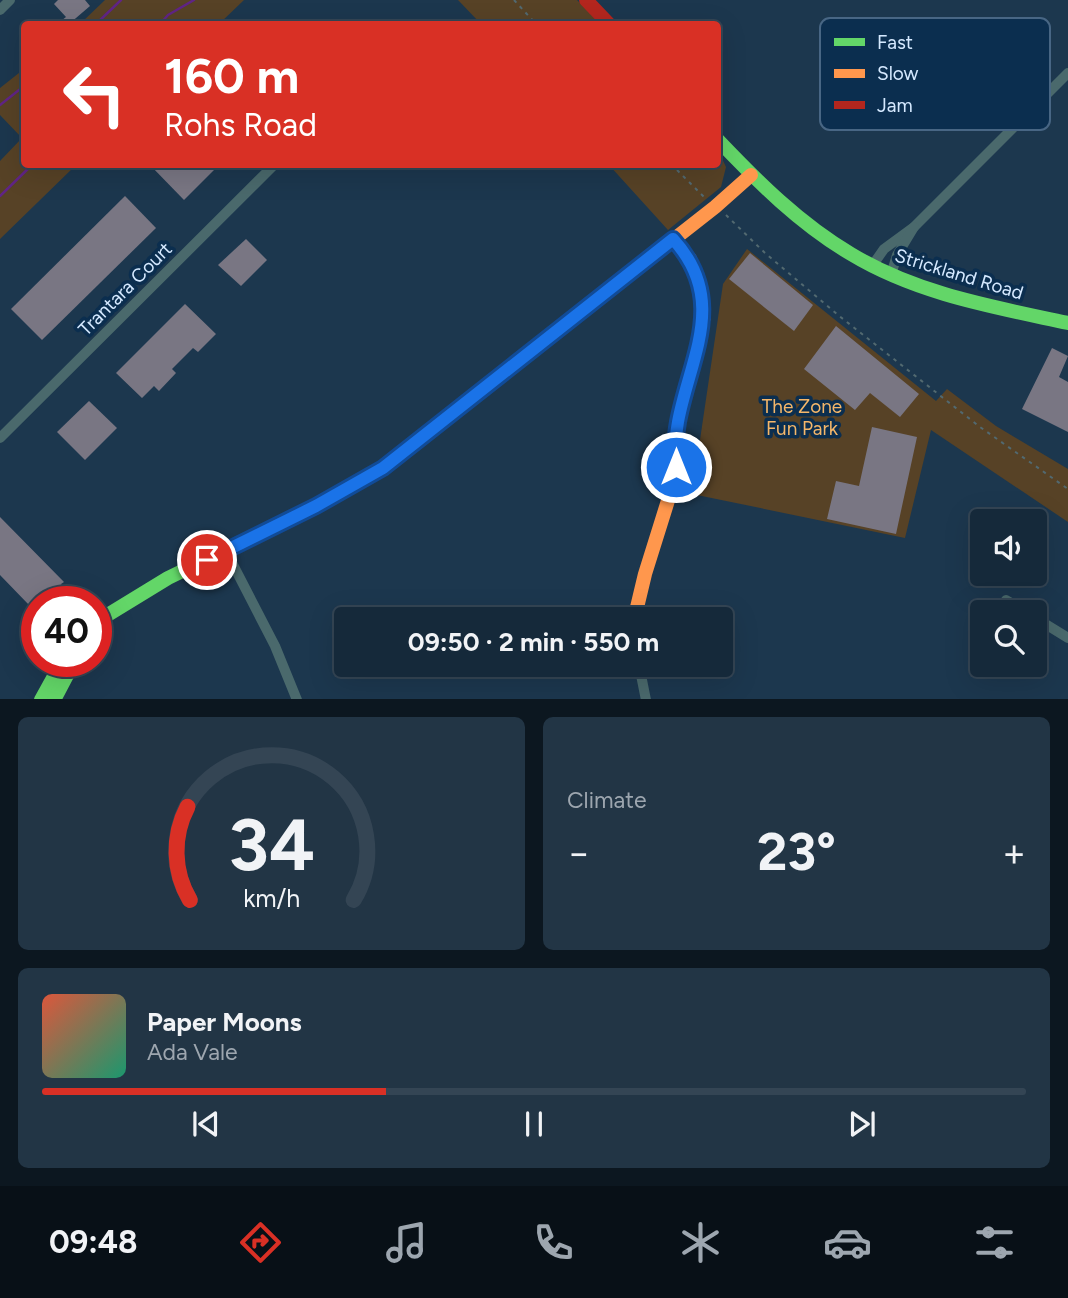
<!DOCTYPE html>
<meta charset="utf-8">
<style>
body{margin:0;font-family:Figtree,sans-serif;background:#223545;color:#f1f3f6;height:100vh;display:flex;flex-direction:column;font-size:26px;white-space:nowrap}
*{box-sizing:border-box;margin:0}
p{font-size:23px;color:#9da6af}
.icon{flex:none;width:38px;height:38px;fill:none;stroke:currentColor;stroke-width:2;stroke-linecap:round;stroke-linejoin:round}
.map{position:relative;height:699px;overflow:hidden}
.sheet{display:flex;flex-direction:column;gap:18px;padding:18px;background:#0c1720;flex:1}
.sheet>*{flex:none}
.top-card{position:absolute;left:21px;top:21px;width:700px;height:147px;border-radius:7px;box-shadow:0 7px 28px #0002,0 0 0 2px #344554;background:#d93025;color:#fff;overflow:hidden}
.tools{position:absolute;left:970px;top:509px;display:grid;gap:14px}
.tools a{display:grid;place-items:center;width:77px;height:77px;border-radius:7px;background:#15293a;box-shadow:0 7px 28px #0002,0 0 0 2px #344554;font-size:35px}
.speed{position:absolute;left:21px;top:586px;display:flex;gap:14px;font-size:35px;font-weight:700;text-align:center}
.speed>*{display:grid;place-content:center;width:91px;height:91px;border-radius:50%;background:#15293a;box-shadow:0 7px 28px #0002,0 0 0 2px #344554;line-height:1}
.speed .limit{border:10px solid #d22;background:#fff;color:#111}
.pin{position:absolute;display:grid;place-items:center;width:60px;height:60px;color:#fff;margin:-30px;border:4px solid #fff;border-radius:50%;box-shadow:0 2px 7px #0007}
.me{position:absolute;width:77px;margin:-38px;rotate:0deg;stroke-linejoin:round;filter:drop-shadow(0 0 5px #0008)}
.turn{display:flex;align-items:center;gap:24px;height:147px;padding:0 28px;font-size:32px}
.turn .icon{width:91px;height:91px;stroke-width:2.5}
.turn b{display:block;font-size:49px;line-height:60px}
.big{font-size:52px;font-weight:700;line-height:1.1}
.sheet .tile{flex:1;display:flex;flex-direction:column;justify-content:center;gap:10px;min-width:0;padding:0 24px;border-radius:10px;background:#223545}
.sheet .dial{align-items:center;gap:0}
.dial svg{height:182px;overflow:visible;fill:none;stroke:#344554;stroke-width:7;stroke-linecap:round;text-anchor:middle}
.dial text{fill:#f1f3f6;stroke:none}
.song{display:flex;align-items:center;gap:21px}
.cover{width:84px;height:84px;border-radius:10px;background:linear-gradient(135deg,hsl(10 70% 55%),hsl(160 70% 35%))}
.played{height:7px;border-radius:4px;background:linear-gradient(90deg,#d93025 35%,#344554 35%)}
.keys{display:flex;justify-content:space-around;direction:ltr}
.heat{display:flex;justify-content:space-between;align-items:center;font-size:38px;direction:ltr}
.sheet .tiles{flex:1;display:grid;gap:18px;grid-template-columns:1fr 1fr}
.tile:last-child{grid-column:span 2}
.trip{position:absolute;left:334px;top:607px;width:399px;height:70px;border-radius:7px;background:#15293a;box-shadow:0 7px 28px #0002,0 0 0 2px #344554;font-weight:700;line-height:70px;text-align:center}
.menu{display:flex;height:112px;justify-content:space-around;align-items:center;background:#081017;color:#9da6af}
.menu .icon{width:49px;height:49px}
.menu .active{color:#d93025}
.menu b{font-size:32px;color:#f1f3f6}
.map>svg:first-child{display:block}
.green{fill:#574226}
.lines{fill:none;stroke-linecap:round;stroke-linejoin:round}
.stream{stroke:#602486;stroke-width:2.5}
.building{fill:#797683}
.path{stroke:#526970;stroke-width:2;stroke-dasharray:3.5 5;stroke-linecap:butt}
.street{stroke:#4a696c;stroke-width:10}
.fast{stroke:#63d668;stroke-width:14}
.slow{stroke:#ff974d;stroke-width:14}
.jam{stroke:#b3261e;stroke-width:14}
.route-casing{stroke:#114b97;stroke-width:18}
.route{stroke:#1a73e8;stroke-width:12}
.labels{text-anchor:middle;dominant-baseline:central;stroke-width:7;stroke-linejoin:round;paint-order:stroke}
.street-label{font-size:19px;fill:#d5e9ff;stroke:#0b2e4f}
.park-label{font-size:19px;fill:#f5b76a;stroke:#0b2e4f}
.key{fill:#0b2e4f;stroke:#486684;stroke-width:2}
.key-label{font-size:19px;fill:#d5e9ff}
</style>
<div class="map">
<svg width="1068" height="700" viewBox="0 0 1068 700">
<rect width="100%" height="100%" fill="#1c374e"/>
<!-- green -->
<g class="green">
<polygon points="105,0 244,0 219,24 80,24"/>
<polygon points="458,0 577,0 600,24 481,24"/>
<polygon points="24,69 24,164 76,165 0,239 0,161 22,138 0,115 0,88"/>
<polygon points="718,150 726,167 721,187 668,230 609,165 718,164"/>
<polygon points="747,249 936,401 947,389 996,426 1068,469 1068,522 931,430 905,538 692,494 723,284"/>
</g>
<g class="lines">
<!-- stream -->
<g class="stream">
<polyline points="96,24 121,0"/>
<polyline points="160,24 168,15 194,0"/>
<polyline points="0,105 24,86"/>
<polyline points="0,196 33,164"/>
</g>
</g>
<!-- building -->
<g class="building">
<polygon points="58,0 85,0 90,6 69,24 57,24 66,17 54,4"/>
<polygon points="149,164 220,164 184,200"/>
<polygon points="125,196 156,228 42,340 11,309"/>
<polygon points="246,239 267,260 241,286 218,265"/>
<polygon points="750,253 813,305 794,331 729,279"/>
<polygon points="185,304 216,334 198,352 193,348 172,369 176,373 159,391 154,386 142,398 116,373"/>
<polygon points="836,326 919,394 900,417 870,393 855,410 804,369"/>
<polygon points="1052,348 1068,356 1059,377 1068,382 1068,432 1022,409"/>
<polygon points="89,401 117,428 85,460 57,432"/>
<polygon points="872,427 917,437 896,534 827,519 836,481 859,486"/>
<polygon points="0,517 64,582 61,584 64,588 56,596 49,590 34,605 31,602 29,605 0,575"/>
</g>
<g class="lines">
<!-- path -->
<g class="path">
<polyline points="514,0 536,24"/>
<polyline points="671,164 705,198"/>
<polyline points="726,215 765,253 838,315 980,427 1068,489"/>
</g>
<!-- street -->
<g class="street">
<polyline points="0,10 10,0"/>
<polyline points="872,266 884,249 914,227 1068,73"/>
<polyline points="891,275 897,255 914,227"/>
<polyline points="0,438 275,164"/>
<polyline points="226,551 275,646 297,700"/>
<polyline points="1006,600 1026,612"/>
<polyline points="1034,617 1068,638"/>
<polyline points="639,665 646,700"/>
</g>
<!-- fast -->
<g class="fast">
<path d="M718 140C758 182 800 224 851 254 917 294 994 307 1068 323"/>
<polyline points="96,622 168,578 300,514 383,468 608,291"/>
<polyline points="41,700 62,662"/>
<polyline points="54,700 74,662"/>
</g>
<!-- slow -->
<g class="slow">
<polyline points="608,291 715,207 751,175"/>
<polyline points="634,620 645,574 676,475 675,435 704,316 697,275 690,259 673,239"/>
</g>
<!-- jam -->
<polyline class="jam" points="586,0 609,24"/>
</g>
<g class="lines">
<!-- route casing -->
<g class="route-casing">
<path id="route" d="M207 560 316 506 383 468 673 239C742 314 666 386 676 467"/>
</g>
<!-- route -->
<use href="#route" class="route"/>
</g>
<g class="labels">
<!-- street labels -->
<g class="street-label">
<text transform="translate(959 274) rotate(17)">Strickland Road</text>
<text transform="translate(125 289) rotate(-45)">Trantara Court</text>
</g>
<!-- park labels -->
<g class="park-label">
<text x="802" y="406">The Zone<tspan x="802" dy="22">Fun Park</tspan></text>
</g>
</g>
<!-- legend -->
<rect x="820" y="18" width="230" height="112" rx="10" class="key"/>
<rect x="834" y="38" width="31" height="8" fill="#63d668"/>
<rect x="834" y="69" width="31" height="9" fill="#ff974d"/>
<rect x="834" y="101" width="31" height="8" fill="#b3261e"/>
<g class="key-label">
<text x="877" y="49">Fast</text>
<text x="877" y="80">Slow</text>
<text x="877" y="112">Jam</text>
</g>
</svg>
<div class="tools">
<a><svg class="icon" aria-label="sound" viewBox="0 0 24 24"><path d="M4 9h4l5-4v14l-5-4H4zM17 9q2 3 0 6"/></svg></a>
<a><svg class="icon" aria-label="search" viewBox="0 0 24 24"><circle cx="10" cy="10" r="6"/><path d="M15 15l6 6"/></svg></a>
</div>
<div class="speed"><div class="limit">40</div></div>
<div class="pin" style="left:207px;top:560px;background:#d93025"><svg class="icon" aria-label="arrive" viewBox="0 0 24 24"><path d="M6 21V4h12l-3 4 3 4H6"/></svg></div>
<svg class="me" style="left:676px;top:467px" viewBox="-20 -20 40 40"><circle r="17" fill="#1a73e8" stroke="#fff" stroke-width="3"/><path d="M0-11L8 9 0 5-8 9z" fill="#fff"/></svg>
<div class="trip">09:50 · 2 min · 550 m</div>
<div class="top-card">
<div class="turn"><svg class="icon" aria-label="left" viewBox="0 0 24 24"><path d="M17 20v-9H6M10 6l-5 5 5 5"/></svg><div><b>160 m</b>Rohs Road</div></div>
</div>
</div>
<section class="sheet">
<div class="tiles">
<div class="tile dial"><svg viewBox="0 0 100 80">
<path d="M14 69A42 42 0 1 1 86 69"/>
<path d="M14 69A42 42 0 0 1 13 28" stroke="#d93025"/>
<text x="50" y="56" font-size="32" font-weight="700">34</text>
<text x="50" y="72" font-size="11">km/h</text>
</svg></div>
<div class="tile"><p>Climate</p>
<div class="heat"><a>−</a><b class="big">23°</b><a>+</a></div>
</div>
<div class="tile">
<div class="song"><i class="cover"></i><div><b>Paper Moons</b><p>Ada Vale</p></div></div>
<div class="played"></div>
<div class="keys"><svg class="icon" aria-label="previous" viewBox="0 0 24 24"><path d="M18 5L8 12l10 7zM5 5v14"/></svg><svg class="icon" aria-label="pause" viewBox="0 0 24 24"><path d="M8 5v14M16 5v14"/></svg><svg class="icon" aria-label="next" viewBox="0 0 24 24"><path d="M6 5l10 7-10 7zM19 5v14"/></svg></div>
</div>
</div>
</section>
<nav class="menu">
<b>09:48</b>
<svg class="icon active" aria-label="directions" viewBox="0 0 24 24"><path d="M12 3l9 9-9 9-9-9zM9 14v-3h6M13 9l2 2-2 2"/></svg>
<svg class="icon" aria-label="music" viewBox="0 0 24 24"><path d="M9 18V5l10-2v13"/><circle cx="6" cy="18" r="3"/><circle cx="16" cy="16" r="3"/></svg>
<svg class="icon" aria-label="phone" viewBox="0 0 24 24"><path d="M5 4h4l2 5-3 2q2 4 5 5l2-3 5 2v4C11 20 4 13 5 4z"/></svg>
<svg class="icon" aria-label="climate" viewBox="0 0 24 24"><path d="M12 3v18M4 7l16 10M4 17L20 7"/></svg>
<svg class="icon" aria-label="car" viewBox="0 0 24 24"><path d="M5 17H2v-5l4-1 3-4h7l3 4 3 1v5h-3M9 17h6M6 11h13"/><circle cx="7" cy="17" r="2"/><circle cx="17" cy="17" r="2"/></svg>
<svg class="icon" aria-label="filters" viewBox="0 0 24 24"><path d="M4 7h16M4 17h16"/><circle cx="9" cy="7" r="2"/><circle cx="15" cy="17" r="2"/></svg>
</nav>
